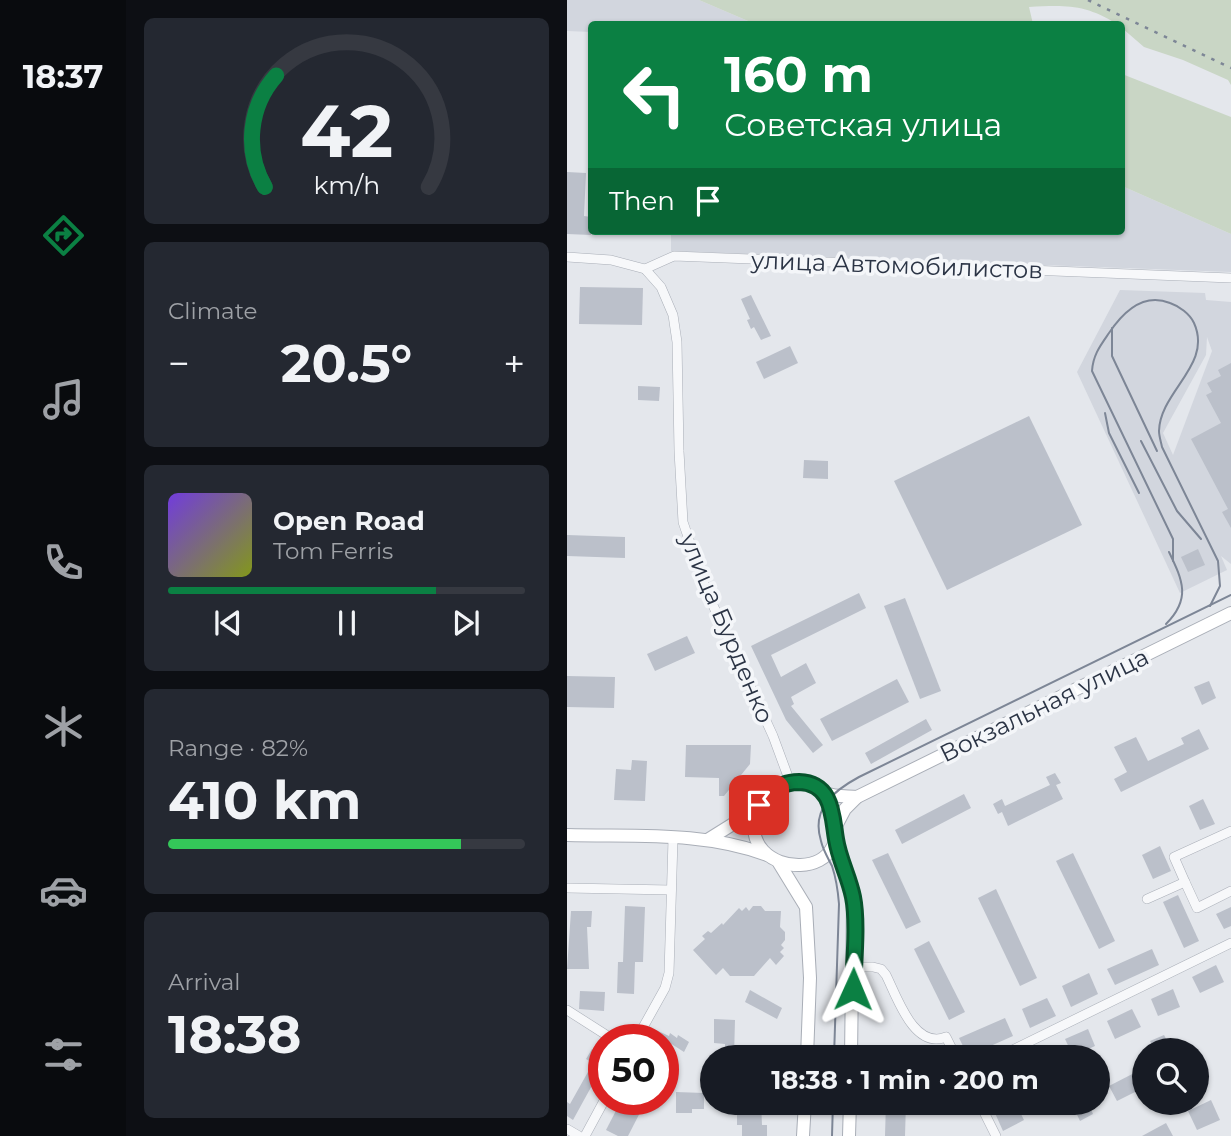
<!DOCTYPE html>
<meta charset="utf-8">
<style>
body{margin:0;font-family:Montserrat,sans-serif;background:#242831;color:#f1f3f6;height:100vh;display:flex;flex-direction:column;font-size:26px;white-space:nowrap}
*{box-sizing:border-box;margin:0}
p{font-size:23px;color:#9ea1a6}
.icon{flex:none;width:38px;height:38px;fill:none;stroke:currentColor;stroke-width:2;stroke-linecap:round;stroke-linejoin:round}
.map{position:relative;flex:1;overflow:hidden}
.side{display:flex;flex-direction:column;gap:18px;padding:18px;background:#0d0f14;width:441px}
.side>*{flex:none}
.banner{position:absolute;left:21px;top:21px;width:537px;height:214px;border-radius:7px;box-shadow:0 2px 5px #0004;background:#0b8043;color:#fff;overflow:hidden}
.buttons{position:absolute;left:565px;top:1038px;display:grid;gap:14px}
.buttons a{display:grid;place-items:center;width:77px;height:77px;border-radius:50%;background:#171b24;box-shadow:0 2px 5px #0004;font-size:35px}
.speed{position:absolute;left:21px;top:1024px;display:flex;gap:14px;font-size:35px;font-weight:700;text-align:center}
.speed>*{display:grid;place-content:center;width:91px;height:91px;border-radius:50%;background:#171b24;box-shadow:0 2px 5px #0004;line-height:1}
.speed .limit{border:10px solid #d22;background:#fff;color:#111}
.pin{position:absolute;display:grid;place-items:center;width:60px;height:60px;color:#fff;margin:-30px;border-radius:14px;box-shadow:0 4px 10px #0006}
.me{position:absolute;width:77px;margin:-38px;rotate:1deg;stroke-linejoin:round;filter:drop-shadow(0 0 5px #0008)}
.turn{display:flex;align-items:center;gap:24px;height:147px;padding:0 21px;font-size:32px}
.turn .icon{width:91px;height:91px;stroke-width:2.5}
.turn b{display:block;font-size:49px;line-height:60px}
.then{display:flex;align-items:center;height:66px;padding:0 21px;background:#0003;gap:14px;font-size:26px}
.big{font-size:52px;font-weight:700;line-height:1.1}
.side .card{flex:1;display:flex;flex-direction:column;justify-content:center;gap:10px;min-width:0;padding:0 24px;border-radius:10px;background:#242831}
.side .dial{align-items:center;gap:0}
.dial svg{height:182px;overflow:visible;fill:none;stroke:#363941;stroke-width:7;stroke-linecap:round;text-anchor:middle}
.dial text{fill:#f1f3f6;stroke:none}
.song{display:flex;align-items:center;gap:21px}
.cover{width:84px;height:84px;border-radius:10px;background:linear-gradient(135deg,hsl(260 70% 55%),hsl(70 70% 35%))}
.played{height:7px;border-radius:4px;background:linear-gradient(90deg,#0b8043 75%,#363941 75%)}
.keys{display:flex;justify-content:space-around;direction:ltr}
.heat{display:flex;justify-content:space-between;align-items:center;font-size:38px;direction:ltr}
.charge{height:10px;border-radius:5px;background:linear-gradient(90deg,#34c759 82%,#363941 0)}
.trip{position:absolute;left:133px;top:1045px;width:410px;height:70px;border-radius:35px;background:#171b24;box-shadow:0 2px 5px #0004;font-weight:700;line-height:70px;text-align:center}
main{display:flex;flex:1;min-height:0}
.tab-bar{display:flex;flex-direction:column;width:126px;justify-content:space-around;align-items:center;background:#090b0e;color:#9ea1a6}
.tab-bar .icon{width:49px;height:49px}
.tab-bar .active{color:#0b8043}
.tab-bar b{font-size:32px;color:#f1f3f6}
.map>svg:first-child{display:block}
.built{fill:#d2d6de;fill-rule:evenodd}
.green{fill:#c9d6c5}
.building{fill:#bbc0ca}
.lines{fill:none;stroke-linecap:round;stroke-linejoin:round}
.minor-casing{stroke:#a9aeb7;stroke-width:10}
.secondary-casing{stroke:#a9aeb7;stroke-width:14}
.minor{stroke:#f7f8fa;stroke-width:9}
.secondary{stroke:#fff;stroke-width:12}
.tram{stroke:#7d8696;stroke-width:2}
.rail{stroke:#7d8696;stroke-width:2.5;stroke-dasharray:3.5 7;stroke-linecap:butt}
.route-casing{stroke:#07532c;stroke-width:18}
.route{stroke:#0b8043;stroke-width:12}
.labels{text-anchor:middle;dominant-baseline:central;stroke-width:7;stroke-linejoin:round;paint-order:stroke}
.street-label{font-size:24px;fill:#2b3445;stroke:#f4f6f9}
</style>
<main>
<nav class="tab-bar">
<b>18:37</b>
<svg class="icon active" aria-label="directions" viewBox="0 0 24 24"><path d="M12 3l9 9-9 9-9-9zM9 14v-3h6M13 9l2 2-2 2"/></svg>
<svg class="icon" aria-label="music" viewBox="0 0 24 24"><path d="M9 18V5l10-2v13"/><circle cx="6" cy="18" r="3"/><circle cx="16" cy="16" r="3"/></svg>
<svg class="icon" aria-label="phone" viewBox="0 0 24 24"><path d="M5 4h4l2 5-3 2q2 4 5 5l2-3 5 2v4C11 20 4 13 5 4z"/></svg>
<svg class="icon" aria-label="climate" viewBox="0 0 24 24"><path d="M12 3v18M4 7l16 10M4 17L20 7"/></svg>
<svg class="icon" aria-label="car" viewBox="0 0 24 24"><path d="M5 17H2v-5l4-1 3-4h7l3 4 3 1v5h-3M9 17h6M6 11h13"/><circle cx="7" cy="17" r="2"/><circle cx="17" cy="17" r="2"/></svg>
<svg class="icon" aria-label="filters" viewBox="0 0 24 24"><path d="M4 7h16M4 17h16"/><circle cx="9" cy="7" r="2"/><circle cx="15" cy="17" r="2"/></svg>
</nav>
<section class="side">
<div class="card dial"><svg viewBox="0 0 100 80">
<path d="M14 69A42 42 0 1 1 86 69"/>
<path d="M14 69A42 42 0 0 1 19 20" stroke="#0b8043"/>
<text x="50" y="56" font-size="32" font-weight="700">42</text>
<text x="50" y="72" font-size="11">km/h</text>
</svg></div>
<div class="card"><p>Climate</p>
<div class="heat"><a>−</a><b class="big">20.5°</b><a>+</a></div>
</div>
<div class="card">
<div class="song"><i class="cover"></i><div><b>Open Road</b><p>Tom Ferris</p></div></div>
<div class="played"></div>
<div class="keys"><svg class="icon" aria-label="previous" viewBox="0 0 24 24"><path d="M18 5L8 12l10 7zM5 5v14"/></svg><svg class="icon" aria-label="pause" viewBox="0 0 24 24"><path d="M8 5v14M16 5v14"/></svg><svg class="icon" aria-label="next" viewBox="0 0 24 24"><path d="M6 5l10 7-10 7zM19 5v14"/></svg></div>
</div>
<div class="card"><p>Range · 82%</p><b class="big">410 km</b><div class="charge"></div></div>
<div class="card"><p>Arrival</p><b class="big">18:38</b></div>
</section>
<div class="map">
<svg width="664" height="1136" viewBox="0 0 664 1136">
<rect width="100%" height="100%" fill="#e4e7ec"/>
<!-- built -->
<g class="built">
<polygon points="0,0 132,0 188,24 24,24 24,32 0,31"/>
<polygon points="555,186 664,234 664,272 104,251 104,231 555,231"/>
<path d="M553 290 638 293 639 300 664 302V564L654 556 660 570 613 593 510 372ZM640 337 645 351 606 455 596 433 639 355Z"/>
</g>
<!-- green -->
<g class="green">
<path d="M132 0H664V85L661 80 616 60 577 47 555 28V24H550C518 4 498 5 462 7L466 24H188Z"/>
<polygon points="555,74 664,117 664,234 555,186"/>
</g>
<!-- building -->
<g class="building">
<polygon points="0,172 19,173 17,216 24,217 24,235 0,234"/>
<polygon points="13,287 76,288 75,325 12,324"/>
<polygon points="184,295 204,336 194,340 187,327 184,329 180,320 183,319 174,299"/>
<polygon points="223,346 231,363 197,379 189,362"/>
<polygon points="664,363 664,528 655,512 661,509 624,439 654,423 639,395 645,392 640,383 654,376 651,370"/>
<polygon points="71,386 93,387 92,401 71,400"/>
<polygon points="462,416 515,525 380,590 327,481"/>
<polygon points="237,460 261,461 261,479 236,478"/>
<polygon points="0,535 58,537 58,558 0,556"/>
<polygon points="631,549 638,565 621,572 614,557"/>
<polygon points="292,593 299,608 204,655 214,677 239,663 249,683 224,697 227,704 224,706 256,745 246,753 219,720 184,646"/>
<polygon points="338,598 374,691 353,699 317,606"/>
<polygon points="120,636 128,653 88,671 80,654"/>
<polygon points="0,676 48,677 47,708 0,707"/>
<polygon points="330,679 342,702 265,741 253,719"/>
<polygon points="642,681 649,698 635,705 627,687"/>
<polygon points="359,719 365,730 304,764 298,753"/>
<polygon points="632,729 642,749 554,792 547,779 560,772 547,747 569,737 581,761 617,744 614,738"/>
<polygon points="119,745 184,745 183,764 157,796 152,796 152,778 118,777"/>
<polygon points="65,760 80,761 78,801 47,800 49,769 64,770"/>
<polygon points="488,773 494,783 489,785 496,799 441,826 435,812 431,814 426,804 435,799 438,806 483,785 479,777"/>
<polygon points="397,794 404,808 335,844 328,830"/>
<polygon points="636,799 648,824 633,830 622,806"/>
<polygon points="593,846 604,871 586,879 575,855"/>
<polygon points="321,853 354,922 339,929 305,860"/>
<polygon points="506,853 548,941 532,949 489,861"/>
<polygon points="429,889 470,978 453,986 411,898"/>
<polygon points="611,895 632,941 617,948 596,902"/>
<polygon points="58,906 78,907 76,962 68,962 67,994 50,993 51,962 56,962"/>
<polygon points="186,906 194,906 198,911 214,911 213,927 218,932 218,940 214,945 217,948 213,952 217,956 209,965 203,958 187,976 163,976 156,968 149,975 126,950 138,939 135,936 141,931 144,933 155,923 156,925 172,908 175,911 179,907 182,911"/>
<polygon points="664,907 664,926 657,929 649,914"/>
<polygon points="4,911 25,911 24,927 20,927 22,969 0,969"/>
<polygon points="362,941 398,1012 382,1020 347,949"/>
<polygon points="585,949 592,965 548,985 540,969"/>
<polygon points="649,965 657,982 633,993 625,977"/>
<polygon points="522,973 531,994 504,1007 495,986"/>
<polygon points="606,989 613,1007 591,1016 584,999"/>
<polygon points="183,990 215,1008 210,1019 178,1002"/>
<polygon points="13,991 38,992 37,1011 12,1009"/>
<polygon points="480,998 489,1016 463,1028 455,1009"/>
<polygon points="565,1009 574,1027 548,1039 540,1021"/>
<polygon points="438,1018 446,1036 401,1056 392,1038"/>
<polygon points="147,1019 168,1020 167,1057 158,1057 158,1044 147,1043"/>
<polygon points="521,1029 528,1046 506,1056 498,1039"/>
<polygon points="89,1030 102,1036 103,1033 110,1038 111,1035 122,1042 117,1052 103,1043 96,1057 96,1040 84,1040"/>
<polygon points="597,1035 605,1050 588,1050 583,1041"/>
<polygon points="25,1049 37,1057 37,1071 34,1069 6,1120 0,1116 0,1102 3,1104 26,1063 19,1059"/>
<polygon points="575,1069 578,1087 550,1101 542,1086"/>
<polygon points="109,1092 137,1093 137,1109 125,1109 125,1113 109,1113"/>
<polygon points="55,1099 80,1099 61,1136 51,1136 39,1130"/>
<polygon points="644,1100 653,1120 630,1130 621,1111"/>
<polygon points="170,1102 194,1102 195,1125 200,1125 200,1136 175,1136 175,1125 170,1125"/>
<polygon points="319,1102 339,1102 338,1136 318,1136"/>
<polygon points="423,1102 442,1102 444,1106 449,1104 457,1120 436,1131"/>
<polygon points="504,1102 521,1102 526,1114 513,1121"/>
<polygon points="599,1123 606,1136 575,1136"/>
</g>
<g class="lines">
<!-- minor casing -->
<g class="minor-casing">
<g id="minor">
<polyline points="0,257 44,260 78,269 107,256 664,278"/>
<polyline points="78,269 94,287 106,315 110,342 112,451 116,522 139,590 206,736 223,782"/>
<polyline points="618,882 630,908 664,891"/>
<polyline points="0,888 104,890"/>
<polyline points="580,899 618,882 607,857 664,831"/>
<path d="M287 967H306L314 969 319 975C330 997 347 1050 379 1037L389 1057"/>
<polyline points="0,1010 47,1040"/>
<polyline points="69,1040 98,988 102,973 106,839"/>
<polyline points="431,1057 664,943"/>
<polyline points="412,1102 429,1136"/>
<polyline points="0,1129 12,1136"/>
<polyline points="18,1136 38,1099"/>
</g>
</g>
<!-- secondary casing -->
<g class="secondary-casing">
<g id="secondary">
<path d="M257 793C312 890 161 883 191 808 197 795 210 784 224 782 238 780 246 788 258 793 268 797 280 796 290 797"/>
<polyline points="269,826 278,809 290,797 664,613"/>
<path d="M0 835C67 837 137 831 200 855"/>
<polyline points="142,839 174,819 192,802"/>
<polyline points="269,839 286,899 284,1057"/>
<polyline points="212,863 239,907 243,978 240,1057"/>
<polyline points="236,1136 238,1102"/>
<polyline points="282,1136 283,1102"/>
</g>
</g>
<!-- minor -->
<use href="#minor" class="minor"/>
<!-- secondary -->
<use href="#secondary" class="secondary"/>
<!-- tram -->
<g class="tram">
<polyline points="545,328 545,356 590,451"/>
<polyline points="538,413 542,433 572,493"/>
<polyline points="574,441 610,511 634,539"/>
<path d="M606 561V539L525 371C526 355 533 346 542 333 556 312 576 292 603 303 612 306 623 314 627 323 646 365 593 391 592 431 592 436 594 442 595 447L651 561 653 586 643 606"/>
<path d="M599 624C624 599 616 581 602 552"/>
<path d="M267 1057 272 904C271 891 269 878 265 866 261 858 256 850 254 841 244 809 266 791 292 777L664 595"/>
<polyline points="265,1136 266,1102"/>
</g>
<!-- rail -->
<polyline class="rail" points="521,0 664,68"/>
</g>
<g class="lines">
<!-- route casing -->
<g class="route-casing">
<path id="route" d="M192 805C202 791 214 782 232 782 266 783 265 816 269 839 272 859 282 877 286 897 291 922 287 962 286 989"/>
</g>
<!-- route -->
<use href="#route" class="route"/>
</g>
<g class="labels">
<!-- street labels -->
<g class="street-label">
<text transform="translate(330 265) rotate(2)">улица Автомобилистов</text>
<text transform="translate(160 628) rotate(67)">улица Бурденко</text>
<text transform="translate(477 705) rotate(-26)">Вокзальная улица</text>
</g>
</g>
</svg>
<div class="buttons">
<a><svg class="icon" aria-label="search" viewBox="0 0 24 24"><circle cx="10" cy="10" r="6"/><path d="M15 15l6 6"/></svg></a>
</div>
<div class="speed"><div class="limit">50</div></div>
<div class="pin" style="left:192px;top:805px;background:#d93025"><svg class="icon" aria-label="arrive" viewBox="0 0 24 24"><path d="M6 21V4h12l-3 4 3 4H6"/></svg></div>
<svg class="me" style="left:286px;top:989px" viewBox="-20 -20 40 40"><path d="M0-17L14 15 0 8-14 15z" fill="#0b8043" stroke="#fff" stroke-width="4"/></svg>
<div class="trip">18:38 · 1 min · 200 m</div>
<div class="banner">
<div class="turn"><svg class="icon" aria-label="left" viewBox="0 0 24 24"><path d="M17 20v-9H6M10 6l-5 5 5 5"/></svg><div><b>160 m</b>Советская улица</div></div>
<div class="then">Then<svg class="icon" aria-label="arrive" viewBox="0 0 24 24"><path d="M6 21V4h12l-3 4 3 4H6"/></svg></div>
</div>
</div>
</main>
